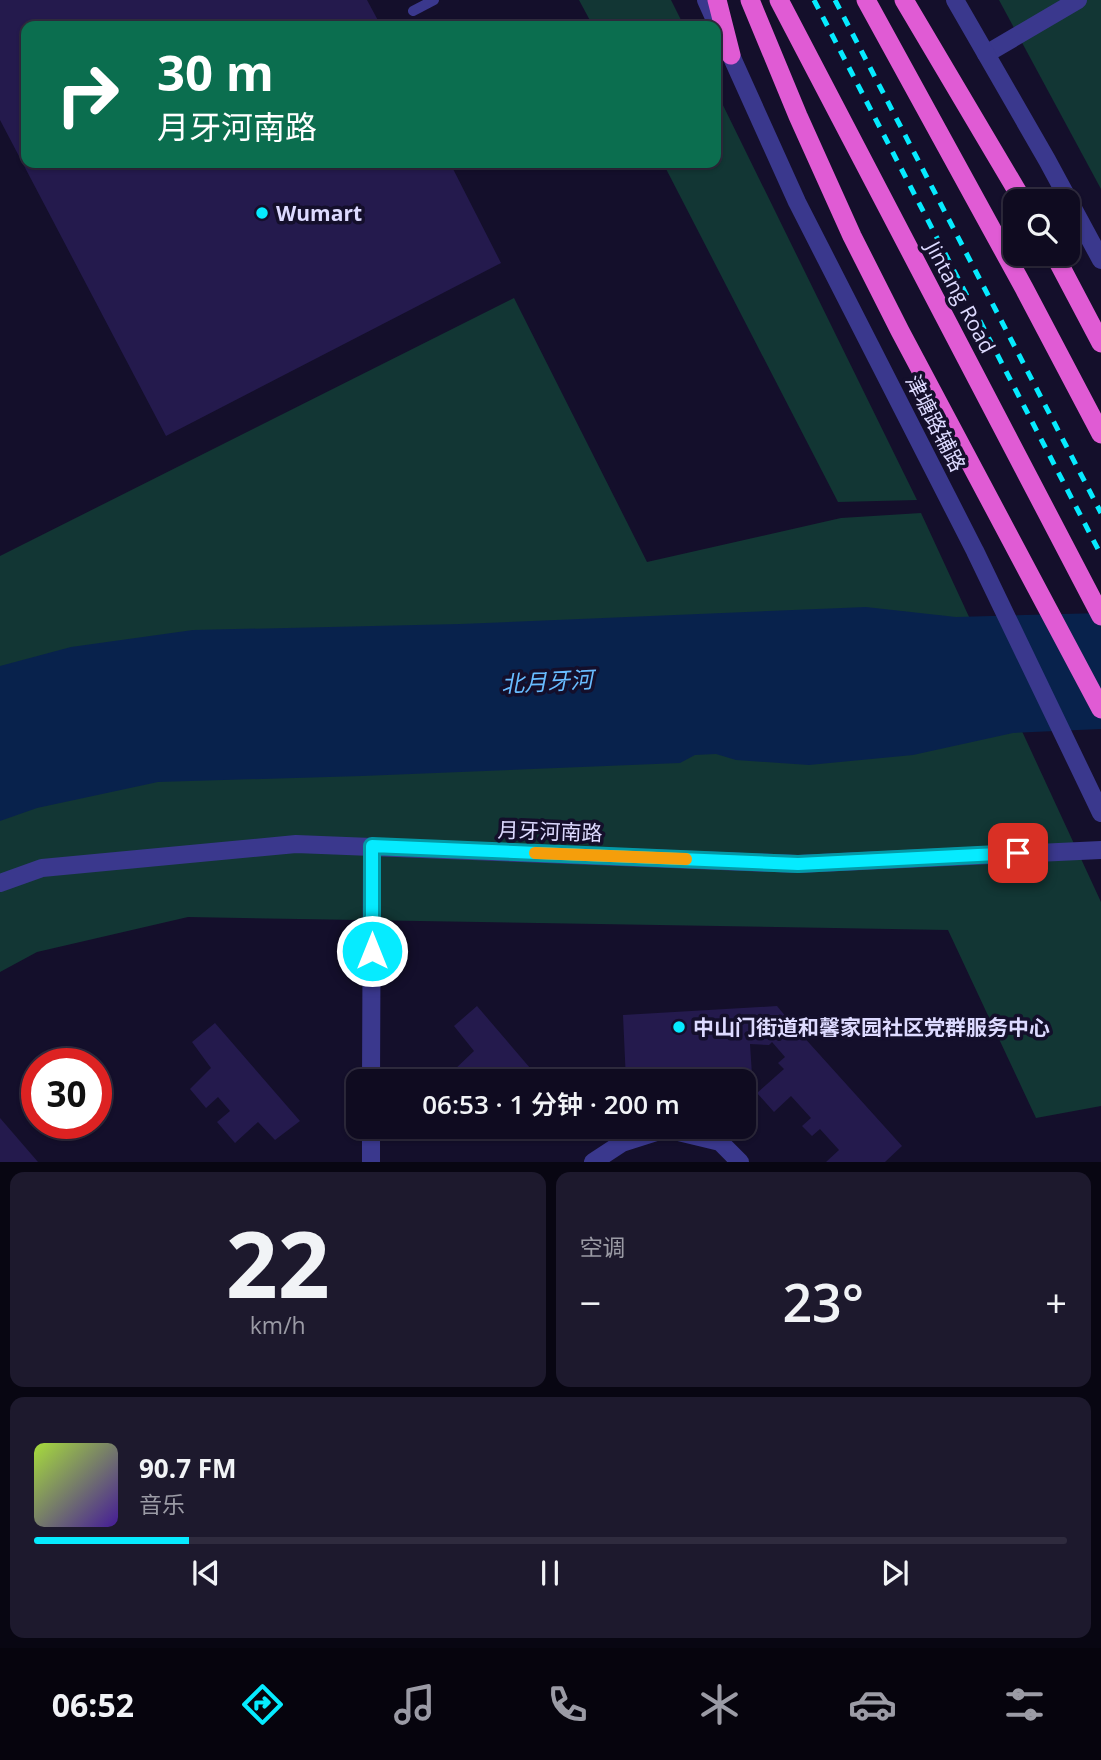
<!DOCTYPE html>
<html lang="zh">
<meta charset="utf-8">
<style>
body{margin:0;font-family:"Open Sans","Noto Sans SC",sans-serif;background:#1d192d;color:#f1f3f6;height:100vh;display:flex;flex-direction:column;font-size:26px;white-space:nowrap}
*{box-sizing:border-box;margin:0}
p{font-size:23px;color:#9b9ba5}
.icon{flex:none;width:38px;height:38px;fill:none;stroke:currentColor;stroke-width:2;stroke-linecap:round;stroke-linejoin:round}
.map{position:relative;height:1162px;overflow:hidden}
.panel{display:flex;flex-direction:column;gap:10px;padding:10px;background:#080612;flex:1}
.panel>*{flex:none}
.banner{position:absolute;left:21px;top:21px;width:700px;height:147px;border-radius:14px;box-shadow:0 2px 5px #0004,0 0 0 2px #2f2b3e;background:#0b6e4f;color:#fff;overflow:hidden}
.buttons{position:absolute;left:1003px;top:189px;display:grid;gap:14px}
.buttons a{display:grid;place-items:center;width:77px;height:77px;border-radius:14px;background:#0f0b20;box-shadow:0 2px 5px #0004,0 0 0 2px #2f2b3e;font-size:35px}
.speed{position:absolute;left:21px;top:1048px;display:flex;gap:14px;font-size:35px;font-weight:700;text-align:center}
.speed>*{display:grid;place-content:center;width:91px;height:91px;border-radius:50%;background:#0f0b20;box-shadow:0 2px 5px #0004,0 0 0 2px #2f2b3e;line-height:1}
.speed .limit{border:10px solid #d22;background:#fff;color:#111}
.pin{position:absolute;display:grid;place-items:center;width:60px;height:60px;color:#fff;margin:-30px;border-radius:14px;box-shadow:0 4px 10px #0006}
.me{position:absolute;width:77px;margin:-38px;rotate:0deg;stroke-linejoin:round;filter:drop-shadow(0 0 5px #0008)}
.turn{display:flex;align-items:center;gap:24px;height:147px;padding:0 21px;font-size:32px}
.turn .icon{width:91px;height:91px;stroke-width:2.5}
.turn b{display:block;font-size:49px;line-height:60px}
.big{font-size:52px;font-weight:600;line-height:1.1}
.panel .widget{flex:1;display:flex;flex-direction:column;justify-content:center;gap:10px;min-width:0;padding:0 24px;border-radius:14px;background:#1d192d}
.panel .dial{align-items:center;gap:0}
.dial b{font-size:91px;line-height:1}
.song{display:flex;align-items:center;gap:21px}
.cover{width:84px;height:84px;border-radius:10px;background:linear-gradient(135deg,hsl(80 70% 55%),hsl(260 70% 35%))}
.played{height:7px;border-radius:4px;background:linear-gradient(90deg,#06ebff 15%,#2f2b3e 15%)}
.keys{display:flex;justify-content:space-around;direction:ltr}
.heat{display:flex;justify-content:space-between;align-items:center;font-size:38px;direction:ltr}
.panel .tiles{flex:1;display:grid;gap:10px;grid-template-columns:1fr 1fr}
.widget:last-child{grid-column:span 2}
.trip{position:absolute;left:346px;top:1069px;width:410px;height:70px;border-radius:14px;background:#0f0b20;box-shadow:0 2px 5px #0004,0 0 0 2px #2f2b3e;font-weight:600;line-height:70px;text-align:center}
.dock{display:flex;height:112px;justify-content:space-around;align-items:center;background:#06040d;color:#9b9ba5}
.dock .icon{width:49px;height:49px}
.dock .current{color:#06ebff}
.dock b{font-size:32px;color:#f1f3f6}
.map>svg:first-child{display:block}
.green{fill:#123634}
.water{fill:#08224c}
.building{fill:#241a4d}
.lines{fill:none;stroke-linecap:round;stroke-linejoin:round}
.service{stroke:#3a388d;stroke-width:10}
.minor{stroke:#3a388d;stroke-width:18}
.tertiary{stroke:#3a388d;stroke-width:18}
.trunk{stroke:#e05bd4;stroke-width:19}
.rail{stroke:#06ebff;stroke-width:5;stroke-dasharray:10 9;stroke-linecap:butt}
.route-casing{stroke:#0499a6;stroke-width:18}
.route{stroke:#06ebff;stroke-width:12}
.slow{stroke:#f59e0b;stroke-width:12}
.poi-dot{fill:#06ebff;stroke:#140f2b;stroke-width:2.5}
.labels{text-anchor:middle;dominant-baseline:central;stroke-width:7;stroke-linejoin:round;paint-order:stroke}
.poi-label{font-size:21px;font-weight:bold;fill:#dddaff;stroke:#140f2b;text-anchor:start}
.street-label{font-size:21px;fill:#dddaff;stroke:#140f2b}
.water-label{font-size:23px;font-style:italic;fill:#68bcff;stroke:#140f2b}
</style>
<div class="map">
<svg width="1101" height="1162" viewBox="0 0 1101 1162">
<rect width="100%" height="100%" fill="#140f2b"/>
<!-- green -->
<g class="green">
<polygon points="579,0 671,0 684,26 593,26"/>
<polygon points="999,0 1101,0 1101,189"/>
<polygon points="716,91 917,500 838,502 663,163 716,163"/>
<polygon points="514,298 647,562 841,518 921,513 1101,902 1101,1106 1036,1118 948,930 188,917 37,952 0,972 0,556"/>
</g>
<!-- water -->
<polygon class="water" points="866,607 956,617 1101,613 1101,729 1013,733 913,755 809,765 736,760 716,754 695,755 680,763 362,776 158,782 37,808 0,821 0,666 71,647 193,630 460,624"/>
<!-- building -->
<g class="building">
<polygon points="0,0 367,0 381,26 26,26 26,163 450,163 501,263 166,436 0,120"/>
<polygon points="477,1006 542,1082 460,1082 452,1072 474,1051 454,1026"/>
<polygon points="777,1006 792,1024 902,1146 885,1162 826,1162 839,1150 820,1129 812,1136 802,1126 811,1118 791,1096 774,1112 757,1093 784,1069 778,1063 785,1057 772,1042 769,1045 750,1044 752,1075 626,1081 623,1015"/>
<polygon points="215,1023 300,1121 275,1140 258,1122 235,1143 217,1122 230,1111 218,1097 206,1108 190,1089 211,1068 192,1042"/>
<polygon points="0,1118 38,1162 0,1162"/>
</g>
<g class="lines">
<!-- service -->
<polyline class="service" points="413,11 434,0"/>
<!-- minor -->
<g class="minor">
<polyline points="986,54 1078,0"/>
<polyline points="0,883 42,868 296,844 798,864 1101,850"/>
<polyline points="371,1082 372,846"/>
<polyline points="371,1162 371,1127"/>
<polyline points="593,1162 622,1143 666,1129 720,1142 740,1162"/>
</g>
<!-- tertiary -->
<g class="tertiary">
<polyline points="706,0 797,202 975,551 1101,813"/>
<polyline points="955,0 1047,160 1101,260"/>
</g>
<!-- trunk -->
<g class="trunk">
<polyline points="717,0 731,55"/>
<polyline points="750,0 798,116 852,236 900,331 1101,709"/>
<polyline points="779,0 1101,616"/>
<polyline points="866,0 1024,288 1101,434"/>
<polyline points="904,0 1023,201"/>
<polyline points="1054,254 1101,343"/>
</g>
<!-- rail -->
<g class="rail">
<polyline points="814,0 1101,555"/>
<polyline points="835,0 1101,513"/>
</g>
</g>
<g class="lines">
<!-- route casing -->
<g class="route-casing">
<polyline id="route" points="372,951 372,846 798,864 1018,853"/>
</g>
<!-- route -->
<use href="#route" class="route"/>
<!-- slow -->
<polyline class="slow" points="535,853 686,859"/>
</g>
<!-- markers -->
<g class="poi-dot">
<circle cx="262" cy="213" r="7"/>
<circle cx="679" cy="1027" r="7"/>
</g>
<g class="labels">
<!-- poi labels -->
<g class="poi-label">
<text x="276" y="213">Wumart</text>
<text x="693" y="1027">中山门街道和馨家园社区党群服务中心</text>
</g>
<!-- street labels -->
<g class="street-label">
<text transform="translate(961 297) rotate(62)">Jintang Road</text>
<text transform="translate(936 423) rotate(63)">津塘路辅路</text>
<text transform="translate(550 831) rotate(2)">月牙河南路</text>
</g>
<!-- water labels -->
<g class="water-label">
<text transform="translate(547 681) rotate(-3)">北月牙河</text>
</g>
</g>
</svg>
<div class="buttons">
<a><svg class="icon" aria-label="search" viewBox="0 0 24 24"><circle cx="10" cy="10" r="6"/><path d="M15 15l6 6"/></svg></a>
</div>
<div class="speed"><div class="limit">30</div></div>
<div class="pin" style="left:1018px;top:853px;background:#d93025"><svg class="icon" aria-label="arrive" viewBox="0 0 24 24"><path d="M6 21V4h12l-3 4 3 4H6"/></svg></div>
<svg class="me" style="left:372px;top:951px" viewBox="-20 -20 40 40"><circle r="17" fill="#06ebff" stroke="#fff" stroke-width="3"/><path d="M0-11L8 9 0 5-8 9z" fill="#fff"/></svg>
<div class="trip">06:53 · 1 分钟 · 200 m</div>
<div class="banner">
<div class="turn"><svg class="icon" aria-label="right" viewBox="0 0 24 24"><path d="M7 20v-9h11M14 6l5 5-5 5"/></svg><div><b>30 m</b>月牙河南路</div></div>
</div>
</div>
<section class="panel">
<div class="tiles">
<div class="widget dial"><b>22</b><p>km/h</p></div>
<div class="widget"><p>空调</p>
<div class="heat"><a>−</a><b class="big">23°</b><a>+</a></div>
</div>
<div class="widget">
<div class="song"><i class="cover"></i><div><b>90.7 FM</b><p>音乐</p></div></div>
<div class="played"></div>
<div class="keys"><svg class="icon" aria-label="previous" viewBox="0 0 24 24"><path d="M18 5L8 12l10 7zM5 5v14"/></svg><svg class="icon" aria-label="pause" viewBox="0 0 24 24"><path d="M8 5v14M16 5v14"/></svg><svg class="icon" aria-label="next" viewBox="0 0 24 24"><path d="M6 5l10 7-10 7zM19 5v14"/></svg></div>
</div>
</div>
</section>
<nav class="dock">
<b>06:52</b>
<svg class="icon current" aria-label="directions" viewBox="0 0 24 24"><path d="M12 3l9 9-9 9-9-9zM9 14v-3h6M13 9l2 2-2 2"/></svg>
<svg class="icon" aria-label="music" viewBox="0 0 24 24"><path d="M9 18V5l10-2v13"/><circle cx="6" cy="18" r="3"/><circle cx="16" cy="16" r="3"/></svg>
<svg class="icon" aria-label="phone" viewBox="0 0 24 24"><path d="M5 4h4l2 5-3 2q2 4 5 5l2-3 5 2v4C11 20 4 13 5 4z"/></svg>
<svg class="icon" aria-label="climate" viewBox="0 0 24 24"><path d="M12 3v18M4 7l16 10M4 17L20 7"/></svg>
<svg class="icon" aria-label="car" viewBox="0 0 24 24"><path d="M5 17H2v-5l4-1 3-4h7l3 4 3 1v5h-3M9 17h6M6 11h13"/><circle cx="7" cy="17" r="2"/><circle cx="17" cy="17" r="2"/></svg>
<svg class="icon" aria-label="filters" viewBox="0 0 24 24"><path d="M4 7h16M4 17h16"/><circle cx="9" cy="7" r="2"/><circle cx="15" cy="17" r="2"/></svg>
</nav>
